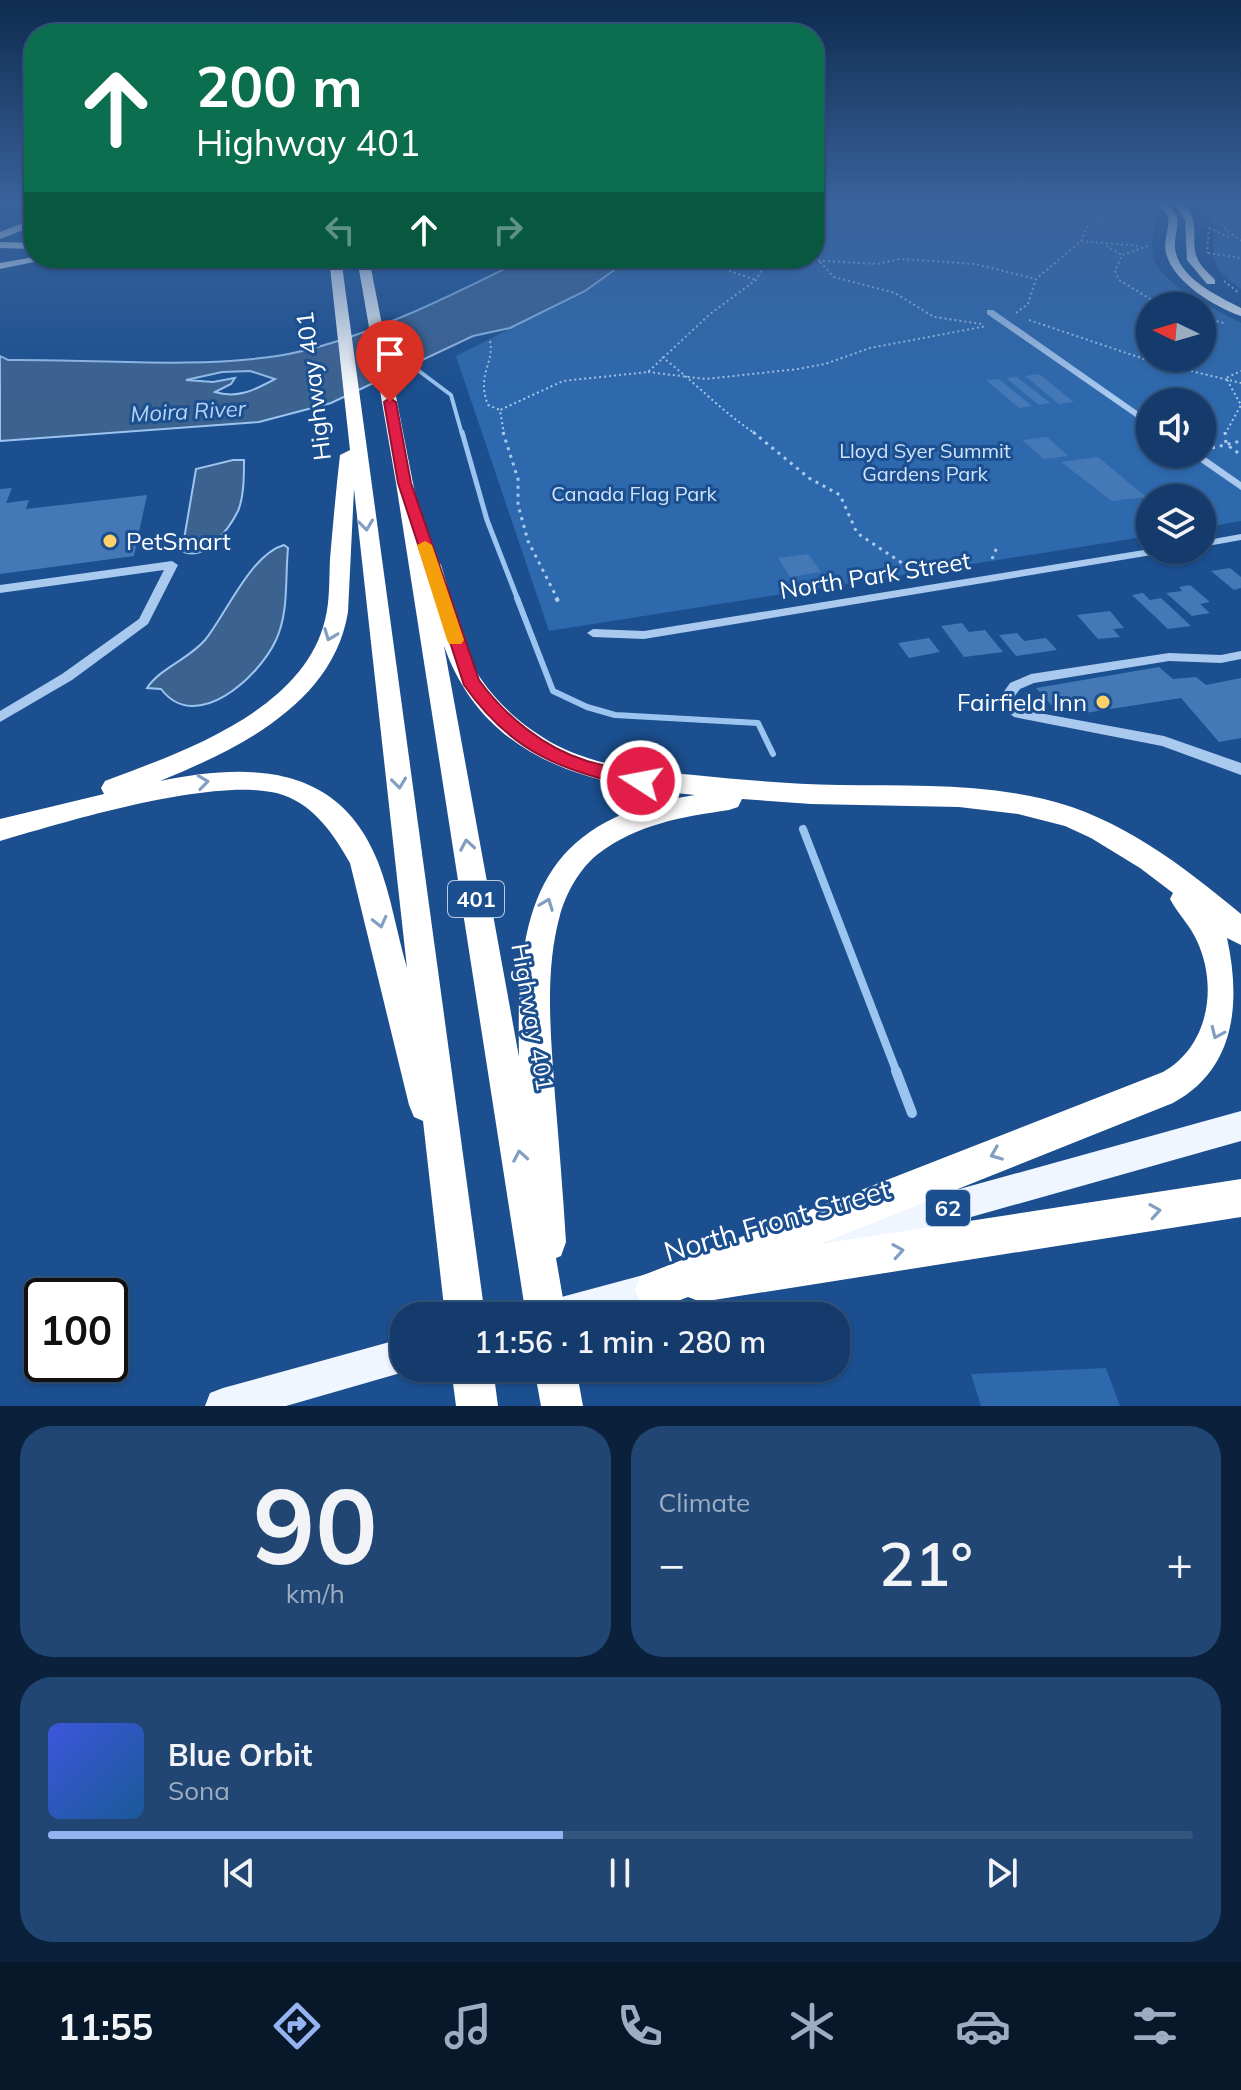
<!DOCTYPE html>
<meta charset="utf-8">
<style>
body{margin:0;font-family:Mulish,sans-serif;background:#214673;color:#f1f3f6;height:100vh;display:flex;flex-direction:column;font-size:30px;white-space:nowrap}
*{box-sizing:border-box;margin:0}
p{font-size:26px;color:#9dadc1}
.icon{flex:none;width:44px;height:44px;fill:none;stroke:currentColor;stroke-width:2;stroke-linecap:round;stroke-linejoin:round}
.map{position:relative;height:1406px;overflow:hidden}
.side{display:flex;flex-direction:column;gap:20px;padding:20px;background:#0b203b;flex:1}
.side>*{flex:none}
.guide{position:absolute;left:24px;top:24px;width:800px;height:244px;border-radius:32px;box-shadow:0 2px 6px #0004,0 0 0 2px #33557e;background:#0b6e4f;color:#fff;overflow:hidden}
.needle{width:52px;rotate:275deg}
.controls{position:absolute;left:1136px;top:292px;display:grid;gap:16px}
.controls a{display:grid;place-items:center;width:80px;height:80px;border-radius:50%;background:#143b6b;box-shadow:0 2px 6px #0004,0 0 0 2px #33557e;font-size:40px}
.speed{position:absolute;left:24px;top:1278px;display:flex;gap:16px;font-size:40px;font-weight:700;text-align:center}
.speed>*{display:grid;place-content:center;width:104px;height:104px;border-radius:50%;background:#143b6b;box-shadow:0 2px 6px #0004,0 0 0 2px #33557e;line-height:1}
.speed .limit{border:4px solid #111;border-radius:12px;background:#fff;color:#111}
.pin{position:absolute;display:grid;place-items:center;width:68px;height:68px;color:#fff;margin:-82px -34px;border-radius:50% 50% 50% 0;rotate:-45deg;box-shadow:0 0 8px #0007}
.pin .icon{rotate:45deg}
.me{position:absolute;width:88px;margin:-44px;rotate:281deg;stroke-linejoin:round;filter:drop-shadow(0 0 6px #0008)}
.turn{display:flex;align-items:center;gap:28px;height:168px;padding:0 40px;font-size:36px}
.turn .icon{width:104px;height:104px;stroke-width:2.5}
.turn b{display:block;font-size:56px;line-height:68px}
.lanes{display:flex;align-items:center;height:76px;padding:0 40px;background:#0003;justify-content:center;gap:40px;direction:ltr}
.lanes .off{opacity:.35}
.big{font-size:60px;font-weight:600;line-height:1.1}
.side .widget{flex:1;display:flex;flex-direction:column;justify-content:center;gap:12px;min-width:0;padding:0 28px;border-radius:32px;background:#214673}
.side .dial{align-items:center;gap:0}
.dial b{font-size:104px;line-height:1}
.song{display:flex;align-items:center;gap:24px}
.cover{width:96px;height:96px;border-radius:12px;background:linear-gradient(135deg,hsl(230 70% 55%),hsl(210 70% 35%))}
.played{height:8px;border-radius:4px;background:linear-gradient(90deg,#95b2f1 45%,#33557e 45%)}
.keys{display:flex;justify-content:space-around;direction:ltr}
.heat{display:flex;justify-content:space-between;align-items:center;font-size:44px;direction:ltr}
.side .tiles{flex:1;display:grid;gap:20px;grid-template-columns:1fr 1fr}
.widget:last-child{grid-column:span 2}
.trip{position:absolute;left:390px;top:1302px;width:460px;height:80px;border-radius:32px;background:#143b6b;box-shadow:0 2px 6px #0004,0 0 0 2px #33557e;font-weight:600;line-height:80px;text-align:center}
.dock{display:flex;height:128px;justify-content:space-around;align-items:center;background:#08182b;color:#9dadc1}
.dock .icon{width:56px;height:56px}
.dock .on{color:#95b2f1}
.dock b{font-size:36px;color:#f1f3f6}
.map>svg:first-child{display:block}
.green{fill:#2e69ad;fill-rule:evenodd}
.water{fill:#3c6290;stroke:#9cc4f0;stroke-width:2;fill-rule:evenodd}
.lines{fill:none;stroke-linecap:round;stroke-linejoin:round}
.stream-far4{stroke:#9cc4f0;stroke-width:4}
.stream-far3{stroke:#9cc4f0;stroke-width:5}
.stream-far2{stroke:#9cc4f0;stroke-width:6}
.stream-far1{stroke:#9cc4f0;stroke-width:8}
.stream{stroke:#9cc4f0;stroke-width:10}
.building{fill:#4478b7}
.path-far2{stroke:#a9c9ee;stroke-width:2;stroke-dasharray:2 3;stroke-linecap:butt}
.path-far1{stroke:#a9c9ee;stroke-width:3;stroke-dasharray:3 5;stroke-linecap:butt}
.path{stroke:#a9c9ee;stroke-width:4;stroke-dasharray:4 6;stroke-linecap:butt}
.minor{fill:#a9c9ee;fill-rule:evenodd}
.major{fill:#f0f6ff;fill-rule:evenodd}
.highway{fill:#fff;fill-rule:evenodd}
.oneway{stroke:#829ec1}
.route{fill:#e11d48;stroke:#92132f;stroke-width:2}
.slow{fill:#f59e0b}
.poi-dot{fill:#ffd166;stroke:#1b4f8f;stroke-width:3}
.labels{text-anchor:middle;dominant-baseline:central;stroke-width:6;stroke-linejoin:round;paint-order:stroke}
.far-park-label{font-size:20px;fill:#cfe3fa;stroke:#1b4f8f}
.far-water-label{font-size:22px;font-style:italic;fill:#b5d3f5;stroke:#1b4f8f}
.shield{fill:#1b4f8f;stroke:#bbcadd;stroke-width:2}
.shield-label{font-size:22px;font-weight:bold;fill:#fff}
.street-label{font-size:24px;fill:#fff;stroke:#1b4f8f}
.poi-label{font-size:24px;fill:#fff;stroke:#1b4f8f;text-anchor:start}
.near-street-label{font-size:28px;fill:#fff;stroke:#1b4f8f}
</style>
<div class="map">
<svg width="1241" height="1406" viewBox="0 0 1241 1406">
<rect width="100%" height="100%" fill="#1b4f8f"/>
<!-- green -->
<g class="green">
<path d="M836 200H1144L1156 215C1154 227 1150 247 1154 259 1164 287 1216 309 1241 323V521L1202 528V498H1150V536L549 631 456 356 567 300 631 258H814V204ZM1150 306H1202V358H1150ZM1150 402H1202V454H1150Z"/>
<path d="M1194 200H1241V289C1235 284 1227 279 1222 273 1200 246 1231 231 1194 200Z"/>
<polygon points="1106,1368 1120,1406 981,1406 971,1374"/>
</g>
<!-- water -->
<g class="water">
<path d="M526 258H631L585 291 510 328 473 336 331 403 259 422 0 441V356L8 360C96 359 188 369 277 356 355 344 455 294 526 258ZM250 371 275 379C255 390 237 399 215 392L231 384 235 378 213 382 186 380 222 372Z"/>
<path d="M233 460H244C244 475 244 497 238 511 229 529 204 563 182 551L196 469Z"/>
<path d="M284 545 288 548C285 579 289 612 276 640 259 677 196 735 161 689L147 688C160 668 189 659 205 640 226 614 251 554 284 545Z"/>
</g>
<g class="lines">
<!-- stream-far4 -->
<polyline class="stream-far4" points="411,365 451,395 462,434"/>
<!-- stream-far3 -->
<polyline class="stream-far3" points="462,432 487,520 518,600"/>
<!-- stream-far2 -->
<polyline class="stream-far2" points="517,598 553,691 587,707 615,715 758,723 773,754"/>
<!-- stream-far1 -->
<polyline class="stream-far1" points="803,829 897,1073"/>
<!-- stream -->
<polyline class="stream" points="896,1071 912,1113"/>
</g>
<!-- building -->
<g class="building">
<polygon points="1039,374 1074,402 1059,404 1025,376"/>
<polygon points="1017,377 1050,403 1039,405 1006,378"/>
<polygon points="999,379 1032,406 1019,408 986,380"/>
<polygon points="1047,437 1068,456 1044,459 1022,440"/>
<polygon points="1098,457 1146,497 1112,501 1061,462"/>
<polygon points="12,488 6,503 29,500 26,509 147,495 134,556 0,574 0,489"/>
<polygon points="808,554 821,572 790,577 778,558"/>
<polygon points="1230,568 1241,577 1241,588 1234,590 1211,571"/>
<polygon points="1190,585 1210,602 1200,604 1210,613 1192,616 1166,593 1182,591 1179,587"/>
<polygon points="1143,593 1150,600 1161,598 1191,626 1168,629 1132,595"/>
<polygon points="1110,611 1124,628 1113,629 1120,637 1098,639 1077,615"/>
<polygon points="962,623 969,632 985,630 1003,652 964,657 941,626"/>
<polygon points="1017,633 1024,641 1046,638 1057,650 1016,656 999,635"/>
<polygon points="929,638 940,652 909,658 898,643"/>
<polygon points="1159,667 1173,679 1196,677 1206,685 1241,678 1241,738 1219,742 1181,698 1085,713 1079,706 1054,708 1036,688"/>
</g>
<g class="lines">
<!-- path-far2 -->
<g class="path-far2">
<polyline points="911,200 923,204"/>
<polyline points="1203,200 1227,231 1241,241"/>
<polyline points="814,212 967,200"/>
<polyline points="1206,223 1209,228 1207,253"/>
<polyline points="1209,228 1229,237"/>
<polyline points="1081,241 1139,246"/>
<polyline points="1106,246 1122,255"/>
<polyline points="1148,246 1122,255 1115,271 1119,280 1162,306"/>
<polyline points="1208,253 1241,258"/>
<polyline points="691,258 756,280"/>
<polyline points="773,258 877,264 900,259 975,264 1036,279"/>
<polyline points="820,262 834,277 895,293 934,317 982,324"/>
<polyline points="1224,281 1239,293"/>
<polyline points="1016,313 1028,304 1036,279 1081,241 1087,227 1125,205 1119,200"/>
<polyline points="1202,318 1224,323"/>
<polyline points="1029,320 1153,362 1241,383"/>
<path d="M490 341C495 363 476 374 488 405L500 410"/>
<path d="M662 357C695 382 722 412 756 434"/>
<polyline points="648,372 706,379 798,369 825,364 870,348 987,326"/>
<polyline points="504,434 500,410 563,381 648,372 710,314 756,280 769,258"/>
<polyline points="1225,434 1241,405 1226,378 1241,371"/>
</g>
<!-- path-far1 -->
<g class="path-far1">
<polyline points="503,432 518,479 518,505 528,541 558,600"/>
<polyline points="753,432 809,478 840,495 857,533 923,577"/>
<polyline points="1225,432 1226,444 1241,455"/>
<polyline points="1212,448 1241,441"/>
<polyline points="992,559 997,547"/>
</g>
<!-- path -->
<polyline class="path" points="556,598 560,604"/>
<!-- minor -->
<g class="minor">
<polygon points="987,310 993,310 1150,420 1150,427 987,314"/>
<polygon points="1189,454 1201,454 1241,482 1241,490"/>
<polygon points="1241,534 1241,540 1202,547 1202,541"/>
<polygon points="1150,549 1170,550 1164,553 644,639 593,637 587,633 593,629 644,631"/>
<polygon points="172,561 178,565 148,624 72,680 0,722 0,711 62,674 139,619 164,570 0,593 0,585"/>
<polygon points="1241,651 1241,659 1221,663 1169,661 1034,683 1020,689 1014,697 1015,703 1023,710 1164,736 1241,763 1241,775 1162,746 1014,717 1004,708 1000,697 1010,683 1031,674 1169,653 1221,655"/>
</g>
<!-- major -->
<g class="major">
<path d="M1156 200H1165L1177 216C1179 227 1174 237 1175 248 1178 278 1218 296 1241 308V316C1215 307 1173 282 1166 253 1163 240 1170 228 1168 216Z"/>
<path d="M1172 200H1181C1204 224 1188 239 1198 260 1201 267 1210 274 1215 280V284H1207L1187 260 1185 220Z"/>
<polygon points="0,242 34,243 34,249 0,248"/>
<polygon points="34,257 53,258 0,269 0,263"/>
<polygon points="1241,1111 1241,1141 801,1265 790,1260 785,1249 790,1238 801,1233"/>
<path d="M662 1270 674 1275 679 1287 674 1299C629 1317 585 1316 537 1316L542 1304 554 1299Z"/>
<polygon points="404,1338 404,1368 414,1368 404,1372 286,1406 205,1406 210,1393 223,1388"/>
</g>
<!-- highway -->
<g class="highway">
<polygon points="34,219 34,226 0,239 0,232"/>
<path d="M329 258H341L485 1316H445L423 1121 414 1117 409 1105 350 863C334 835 315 806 283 795 221 774 65 822 0 841V819L104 794 101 788 105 781C182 752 303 711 325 620 330 600 329 580 330 559 333 524 336 490 340 455L350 450ZM354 489 407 968C397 934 391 895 378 862 339 763 249 763 160 781 238 749 333 704 348 612Z"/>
<path d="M357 258H369L428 560 438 561 441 565C453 602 459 647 481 679 500 707 528 730 558 746 600 767 648 771 694 775 742 780 790 784 839 785 908 786 977 783 1044 799 1120 817 1182 865 1241 914V945L1227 938C1241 1002 1236 1069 1173 1103L820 1244 1241 1179V1217L701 1302 688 1297 655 1310 641 1304 635 1290 641 1276 1163 1072C1209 1046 1218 986 1197 941 1190 925 1178 914 1170 899L1173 893 1140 868 1091 838 1065 826 1018 814 959 807 811 804 742 799 738 807 729 810C682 817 637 824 598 854 580 868 566 893 560 915 544 973 551 1037 555 1096 559 1145 563 1193 566 1242L561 1256 556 1258 566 1316H526L396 483ZM444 646C484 759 587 785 695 795 534 819 516 914 519 1057Z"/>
<polygon points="451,1368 493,1368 498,1406 456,1406"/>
<polygon points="534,1368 576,1368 583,1406 541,1406"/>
</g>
</g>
<!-- one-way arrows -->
<defs><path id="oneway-chevron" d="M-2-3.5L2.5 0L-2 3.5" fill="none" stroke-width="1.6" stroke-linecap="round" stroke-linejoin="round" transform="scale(2)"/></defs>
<g class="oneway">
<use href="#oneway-chevron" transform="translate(366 525) rotate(83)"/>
<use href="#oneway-chevron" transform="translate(330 635) rotate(111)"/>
<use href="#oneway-chevron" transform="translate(203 782) rotate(-8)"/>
<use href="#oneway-chevron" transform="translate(399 783) rotate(83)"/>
<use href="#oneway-chevron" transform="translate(467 845) rotate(-100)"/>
<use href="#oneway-chevron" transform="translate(547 904) rotate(-69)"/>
<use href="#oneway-chevron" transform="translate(380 922) rotate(76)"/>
<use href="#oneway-chevron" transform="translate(1217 1033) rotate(114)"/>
<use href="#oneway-chevron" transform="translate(996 1154) rotate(158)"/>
<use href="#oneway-chevron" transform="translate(520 1156) rotate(-100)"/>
<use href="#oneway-chevron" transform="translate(1155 1211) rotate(-9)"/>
<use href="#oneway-chevron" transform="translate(898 1251) rotate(-9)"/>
</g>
<!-- sky -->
<linearGradient id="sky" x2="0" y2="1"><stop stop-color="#0f2b4f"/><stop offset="0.51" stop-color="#39639b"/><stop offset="1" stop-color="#39639b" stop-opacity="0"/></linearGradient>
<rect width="1241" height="396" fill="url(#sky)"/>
<!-- route -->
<path class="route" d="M390 398 396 402 411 483 479 680C505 716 544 748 587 761 607 767 628 770 648 776L651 781 648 786 641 789C563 770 513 755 464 685L398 483 384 402Z"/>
<!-- slow -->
<polygon class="slow" points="425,541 432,545 464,640 461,644 449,644 447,640 417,545"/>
<!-- markers -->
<g class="poi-dot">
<circle cx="110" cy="541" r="8"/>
<circle cx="1103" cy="702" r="8"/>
</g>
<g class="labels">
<!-- far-park labels -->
<g class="far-park-label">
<text x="925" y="450">Lloyd Syer Summit<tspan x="925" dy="23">Gardens Park</tspan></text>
<text x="634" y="493">Canada Flag Park</text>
</g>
<!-- far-water labels -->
<g class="far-water-label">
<text transform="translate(188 411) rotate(-3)">Moira River</text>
</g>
<!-- shield labels -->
<g class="shield">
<rect x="448" y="881" width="56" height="36" rx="6"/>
<rect x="926" y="1190" width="44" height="36" rx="6"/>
</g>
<g class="shield-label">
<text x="476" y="899">401</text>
<text x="948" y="1208">62</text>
</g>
<!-- street labels -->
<g class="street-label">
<text transform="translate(313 386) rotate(-97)">Highway 401</text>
<text transform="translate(875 575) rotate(-9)">North Park Street</text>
<text transform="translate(533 1017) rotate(80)">Highway 401</text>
</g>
<!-- poi labels -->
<g class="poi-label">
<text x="126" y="541">PetSmart</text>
<text x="1087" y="702" text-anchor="end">Fairfield Inn</text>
</g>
<!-- near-street labels -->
<g class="near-street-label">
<text transform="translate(777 1220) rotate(-16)">North Front Street</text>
</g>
</g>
</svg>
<div class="controls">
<a><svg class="needle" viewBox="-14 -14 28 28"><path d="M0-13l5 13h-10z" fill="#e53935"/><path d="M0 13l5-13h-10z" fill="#9dadc1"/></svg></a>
<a><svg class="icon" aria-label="sound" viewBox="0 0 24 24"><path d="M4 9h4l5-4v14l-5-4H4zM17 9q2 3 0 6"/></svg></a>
<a><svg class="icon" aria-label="layers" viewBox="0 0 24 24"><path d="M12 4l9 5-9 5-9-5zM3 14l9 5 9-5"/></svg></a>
</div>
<div class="speed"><div class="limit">100</div></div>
<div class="pin" style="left:390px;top:402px;background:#d93025"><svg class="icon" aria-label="arrive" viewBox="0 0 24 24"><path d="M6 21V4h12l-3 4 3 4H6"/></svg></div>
<svg class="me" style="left:641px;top:781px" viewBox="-20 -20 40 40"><circle r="17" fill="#e11d48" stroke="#fff" stroke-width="3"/><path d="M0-11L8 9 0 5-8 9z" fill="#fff"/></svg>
<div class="trip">11:56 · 1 min · 280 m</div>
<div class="guide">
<div class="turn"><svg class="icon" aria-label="ahead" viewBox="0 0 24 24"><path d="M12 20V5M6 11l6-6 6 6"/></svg><div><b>200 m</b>Highway 401</div></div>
<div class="lanes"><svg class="icon off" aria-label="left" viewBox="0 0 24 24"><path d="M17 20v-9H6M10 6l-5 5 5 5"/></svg><svg class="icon" aria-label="ahead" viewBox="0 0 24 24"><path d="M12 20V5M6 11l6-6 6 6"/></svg><svg class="icon off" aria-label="right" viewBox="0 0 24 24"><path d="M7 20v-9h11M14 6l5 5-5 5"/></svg></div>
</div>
</div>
<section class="side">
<div class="tiles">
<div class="widget dial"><b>90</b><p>km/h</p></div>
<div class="widget"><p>Climate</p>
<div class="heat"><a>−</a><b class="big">21°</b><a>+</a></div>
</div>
<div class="widget">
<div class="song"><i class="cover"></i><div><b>Blue Orbit</b><p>Sona</p></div></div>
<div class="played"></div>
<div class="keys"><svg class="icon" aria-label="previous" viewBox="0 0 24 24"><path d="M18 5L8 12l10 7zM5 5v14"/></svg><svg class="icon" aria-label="pause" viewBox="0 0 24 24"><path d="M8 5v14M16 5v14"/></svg><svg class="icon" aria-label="next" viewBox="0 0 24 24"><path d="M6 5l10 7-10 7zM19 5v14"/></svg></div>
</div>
</div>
</section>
<nav class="dock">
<b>11:55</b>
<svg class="icon on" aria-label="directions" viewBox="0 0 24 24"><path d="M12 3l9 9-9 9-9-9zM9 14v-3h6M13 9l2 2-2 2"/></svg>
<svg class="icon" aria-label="music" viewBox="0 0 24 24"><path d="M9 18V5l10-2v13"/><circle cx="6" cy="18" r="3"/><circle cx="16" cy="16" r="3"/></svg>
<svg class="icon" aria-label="phone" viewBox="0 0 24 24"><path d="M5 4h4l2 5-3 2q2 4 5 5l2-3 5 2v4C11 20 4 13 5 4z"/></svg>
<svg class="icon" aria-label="climate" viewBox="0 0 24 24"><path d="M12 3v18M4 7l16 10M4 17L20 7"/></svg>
<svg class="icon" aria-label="car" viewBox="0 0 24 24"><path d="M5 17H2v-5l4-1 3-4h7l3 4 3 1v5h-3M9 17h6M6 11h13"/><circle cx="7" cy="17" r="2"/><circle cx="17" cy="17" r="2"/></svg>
<svg class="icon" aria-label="filters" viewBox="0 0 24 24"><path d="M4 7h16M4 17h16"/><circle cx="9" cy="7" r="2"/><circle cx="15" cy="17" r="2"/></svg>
</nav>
